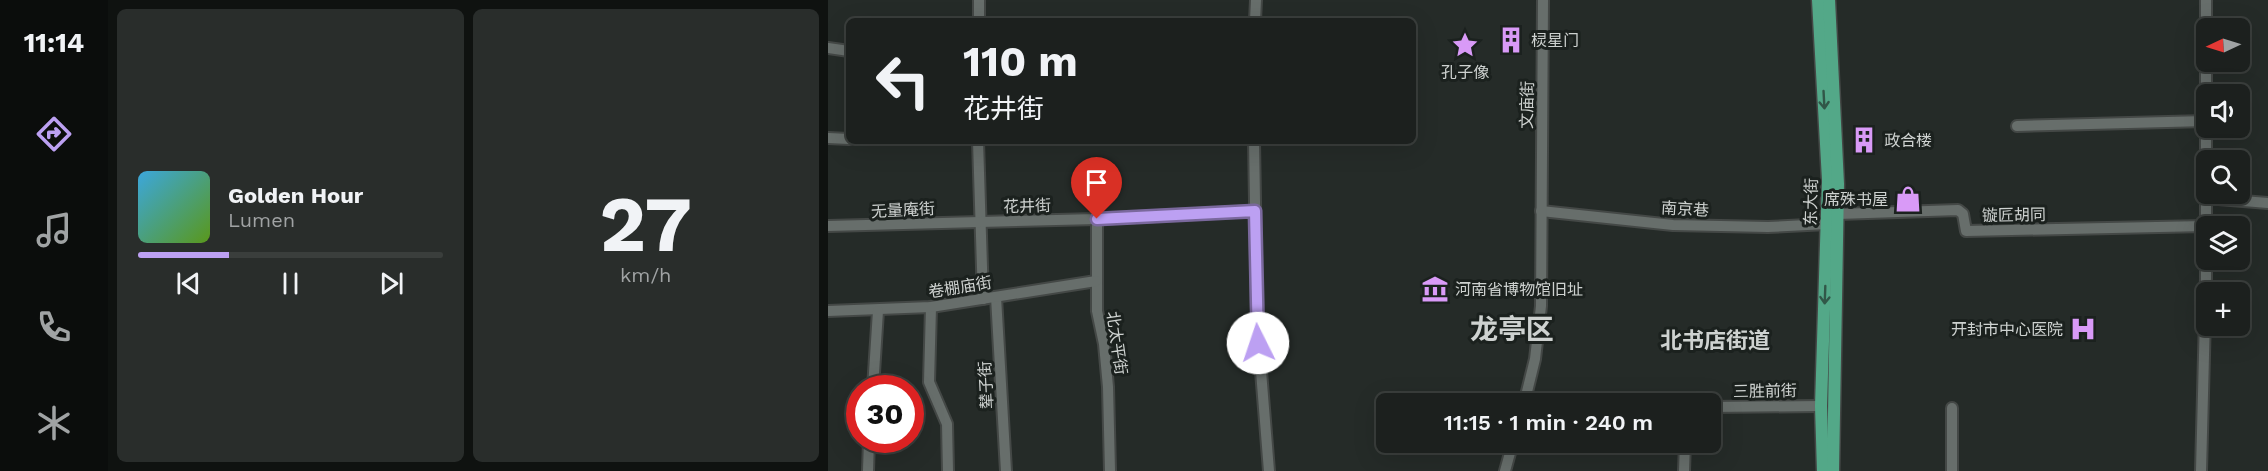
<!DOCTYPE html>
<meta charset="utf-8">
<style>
body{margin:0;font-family:"Work Sans","Noto Sans SC",sans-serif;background:#292d2b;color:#f1f3f6;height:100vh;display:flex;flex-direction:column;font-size:22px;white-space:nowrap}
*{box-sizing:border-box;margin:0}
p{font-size:20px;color:#a0a3a4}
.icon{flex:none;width:33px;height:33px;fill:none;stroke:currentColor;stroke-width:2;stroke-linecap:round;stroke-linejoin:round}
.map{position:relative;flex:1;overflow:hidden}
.sheet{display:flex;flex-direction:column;gap:9px;padding:9px;background:#0f1210;width:720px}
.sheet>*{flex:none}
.top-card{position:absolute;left:18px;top:18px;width:570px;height:126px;border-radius:9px;box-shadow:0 6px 24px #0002,0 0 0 2px #3a3e3c;background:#1c201e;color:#f1f3f6;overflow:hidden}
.needle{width:39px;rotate:266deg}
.controls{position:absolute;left:1368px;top:18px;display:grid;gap:12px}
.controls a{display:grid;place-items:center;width:54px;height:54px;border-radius:9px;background:#1c201e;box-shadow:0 6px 24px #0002,0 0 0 2px #3a3e3c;font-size:30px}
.speed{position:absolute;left:18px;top:375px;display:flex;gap:12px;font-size:30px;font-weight:700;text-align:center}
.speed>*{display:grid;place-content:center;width:78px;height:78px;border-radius:50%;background:#1c201e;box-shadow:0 6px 24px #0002,0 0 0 2px #3a3e3c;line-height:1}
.speed .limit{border:9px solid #d22;background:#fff;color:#111}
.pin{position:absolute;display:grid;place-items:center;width:51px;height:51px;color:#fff;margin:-62px -26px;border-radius:50% 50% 50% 0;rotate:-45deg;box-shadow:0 0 6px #0007}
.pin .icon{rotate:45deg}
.me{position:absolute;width:66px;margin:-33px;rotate:356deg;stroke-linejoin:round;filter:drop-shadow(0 0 4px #0008)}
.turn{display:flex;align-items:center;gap:21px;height:126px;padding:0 18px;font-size:27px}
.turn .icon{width:78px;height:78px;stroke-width:2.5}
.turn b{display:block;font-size:42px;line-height:51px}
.sheet .tile{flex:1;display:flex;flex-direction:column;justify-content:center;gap:9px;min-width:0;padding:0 21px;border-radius:9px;background:#292d2b}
.sheet .dial{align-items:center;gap:0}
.dial b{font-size:78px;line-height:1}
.song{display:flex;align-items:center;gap:18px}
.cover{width:72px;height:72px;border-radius:9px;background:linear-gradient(135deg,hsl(200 70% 55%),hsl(90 70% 35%))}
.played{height:6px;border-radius:3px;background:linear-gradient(90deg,#bca0f2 30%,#3a3e3c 30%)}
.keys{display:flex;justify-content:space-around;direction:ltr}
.sheet .tiles{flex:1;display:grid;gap:9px;grid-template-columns:repeat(2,1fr)}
.trip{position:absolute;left:548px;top:393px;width:345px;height:60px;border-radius:9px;background:#1c201e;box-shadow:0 6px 24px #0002,0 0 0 2px #3a3e3c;font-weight:600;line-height:60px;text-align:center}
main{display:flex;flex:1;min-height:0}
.tab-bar{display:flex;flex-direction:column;width:108px;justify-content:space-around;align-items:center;background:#0b0d0c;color:#a0a3a4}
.tab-bar .icon{width:42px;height:42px}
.tab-bar .current{color:#bca0f2}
.tab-bar b{font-size:27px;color:#f1f3f6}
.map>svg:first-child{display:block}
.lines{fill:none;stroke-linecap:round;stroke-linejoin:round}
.minor-casing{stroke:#444846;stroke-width:14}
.major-casing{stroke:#444846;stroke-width:15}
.minor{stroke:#676e6b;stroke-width:10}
.major{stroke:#53a888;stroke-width:12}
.oneway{stroke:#315748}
.route-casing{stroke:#7a689d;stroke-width:15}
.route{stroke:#bca0f2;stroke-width:10}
.labels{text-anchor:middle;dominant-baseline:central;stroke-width:6;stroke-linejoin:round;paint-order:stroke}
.poi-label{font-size:16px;fill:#ced2d0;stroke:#1b211e;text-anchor:start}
.street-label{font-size:16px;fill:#ced2d0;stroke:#1b211e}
.district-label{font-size:22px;font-weight:bold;fill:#ced2d0;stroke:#1b211e}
.town-label{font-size:28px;font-weight:bold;fill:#ced2d0;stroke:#1b211e}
</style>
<main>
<nav class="tab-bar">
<b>11:14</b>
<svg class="icon current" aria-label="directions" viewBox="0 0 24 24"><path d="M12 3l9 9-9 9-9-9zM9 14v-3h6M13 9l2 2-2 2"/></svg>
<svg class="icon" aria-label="music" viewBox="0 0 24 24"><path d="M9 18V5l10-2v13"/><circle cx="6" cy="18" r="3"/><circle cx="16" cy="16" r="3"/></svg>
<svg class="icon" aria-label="phone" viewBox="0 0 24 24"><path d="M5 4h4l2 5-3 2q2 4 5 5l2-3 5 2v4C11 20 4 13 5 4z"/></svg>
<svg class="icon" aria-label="climate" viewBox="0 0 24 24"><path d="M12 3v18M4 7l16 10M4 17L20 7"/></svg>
</nav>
<section class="sheet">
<div class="tiles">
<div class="tile">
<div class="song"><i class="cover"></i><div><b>Golden Hour</b><p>Lumen</p></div></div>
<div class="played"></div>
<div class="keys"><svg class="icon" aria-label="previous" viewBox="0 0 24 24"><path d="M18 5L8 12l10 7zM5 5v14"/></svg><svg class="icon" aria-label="pause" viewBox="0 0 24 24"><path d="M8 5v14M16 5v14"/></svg><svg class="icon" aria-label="next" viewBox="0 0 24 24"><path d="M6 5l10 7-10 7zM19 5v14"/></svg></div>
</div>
<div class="tile dial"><b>27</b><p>km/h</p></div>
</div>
</section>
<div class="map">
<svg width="1440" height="471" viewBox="0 0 1440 471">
<rect width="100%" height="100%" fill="#252b28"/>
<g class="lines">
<!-- minor casing -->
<g class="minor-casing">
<g id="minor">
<polyline points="151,21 151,0"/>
<polyline points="427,21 428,0"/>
<polyline points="0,48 21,51"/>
<polyline points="1189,126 1378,121"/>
<polyline points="0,138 21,139"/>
<polyline points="150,141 155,299"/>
<polyline points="426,141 429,321 441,471"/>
<polyline points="1378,198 1440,203"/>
<polyline points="713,211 845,225 940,227 999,224"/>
<polyline points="1010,214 1130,210 1135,214 1138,231 1378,226"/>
<polyline points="269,219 269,311 276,344 280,387 282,471"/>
<polyline points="0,226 269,219 427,211"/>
<polyline points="168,297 178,471"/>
<polyline points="103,307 101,382 119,424 120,471"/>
<polyline points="0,311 103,307 268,281"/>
<polyline points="45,388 50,311"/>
<polyline points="696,404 707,359 713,306 715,0"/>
<polyline points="882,407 993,406"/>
<polyline points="40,471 41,440"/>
<polyline points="677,471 685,442"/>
<polyline points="856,471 857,442"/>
<polyline points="1124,471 1124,408"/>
<polyline points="1373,471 1378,278 1378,0"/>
</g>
</g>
<!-- major casing -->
<g class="major-casing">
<g id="major">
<polyline points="990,0 1000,180 993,406 995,471"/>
<polyline points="1001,0 1010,184 1005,471"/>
</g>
</g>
<!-- minor -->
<use href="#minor" class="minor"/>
<!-- major -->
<use href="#major" class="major"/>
</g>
<!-- one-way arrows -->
<defs><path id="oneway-shaft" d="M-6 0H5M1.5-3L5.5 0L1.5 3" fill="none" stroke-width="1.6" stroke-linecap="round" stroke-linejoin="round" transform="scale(1.5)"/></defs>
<g class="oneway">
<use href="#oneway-shaft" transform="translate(996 100) rotate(87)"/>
<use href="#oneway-shaft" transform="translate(997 295) rotate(92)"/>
</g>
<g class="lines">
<!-- route casing -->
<g class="route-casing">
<polyline id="route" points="269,219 427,211 430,343"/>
</g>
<!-- route -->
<use href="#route" class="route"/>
</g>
<!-- icons -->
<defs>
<g id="building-bare" transform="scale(2.07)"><path d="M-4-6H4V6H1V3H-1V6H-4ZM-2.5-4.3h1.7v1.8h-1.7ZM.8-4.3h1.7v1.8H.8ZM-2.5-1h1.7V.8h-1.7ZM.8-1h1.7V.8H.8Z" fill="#d99af7" stroke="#1b211e" stroke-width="2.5" paint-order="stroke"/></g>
<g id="sight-bare" transform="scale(2.07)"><path d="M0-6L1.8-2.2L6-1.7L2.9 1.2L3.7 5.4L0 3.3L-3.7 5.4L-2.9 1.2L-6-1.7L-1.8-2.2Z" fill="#d99af7" stroke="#1b211e" stroke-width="2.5" paint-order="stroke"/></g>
<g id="shop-bare" transform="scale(2.07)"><path d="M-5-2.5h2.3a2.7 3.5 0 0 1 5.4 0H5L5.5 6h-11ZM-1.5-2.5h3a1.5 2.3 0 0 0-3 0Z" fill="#d99af7" stroke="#1b211e" stroke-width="2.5" paint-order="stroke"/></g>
<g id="museum-bare" transform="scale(2.07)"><path d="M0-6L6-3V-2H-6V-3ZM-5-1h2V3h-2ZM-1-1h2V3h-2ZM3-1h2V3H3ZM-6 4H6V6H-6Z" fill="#d99af7" stroke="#1b211e" stroke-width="2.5" paint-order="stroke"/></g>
<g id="hospital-bare" transform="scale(2.07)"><path d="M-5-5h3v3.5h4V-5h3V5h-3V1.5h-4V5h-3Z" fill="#d99af7" stroke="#1b211e" stroke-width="2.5" paint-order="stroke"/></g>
</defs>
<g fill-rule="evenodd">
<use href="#building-bare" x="683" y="40"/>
<use href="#sight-bare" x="637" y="45"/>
<use href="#building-bare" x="1036" y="140"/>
<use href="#shop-bare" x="1080" y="199"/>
<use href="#museum-bare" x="607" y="289"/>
<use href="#hospital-bare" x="1255" y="329"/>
</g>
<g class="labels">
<!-- poi labels -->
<g class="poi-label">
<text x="703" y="40">棂星门</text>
<text x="637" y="72" text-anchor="middle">孔子像</text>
<text x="1056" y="140">政合楼</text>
<text x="1060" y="199" text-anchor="end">席殊书屋</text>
<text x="627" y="289">河南省博物馆旧址</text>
<text x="1235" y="329" text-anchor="end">开封市中心医院</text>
</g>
<!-- street labels -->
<g class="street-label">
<text transform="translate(699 105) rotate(-89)">文庙街</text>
<text transform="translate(983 202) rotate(-89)">东大街</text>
<text transform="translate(199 206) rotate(-2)">花井街</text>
<text transform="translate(857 209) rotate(3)">南京巷</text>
<text transform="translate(75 210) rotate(-3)">无量庵街</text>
<text transform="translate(1186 215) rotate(-1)">镟匠胡同</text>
<text transform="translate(132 287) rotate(-9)">卷棚庙街</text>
<text transform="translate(289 343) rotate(82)">北太平街</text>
<text transform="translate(158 385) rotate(-93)">辇子街</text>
<text transform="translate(937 391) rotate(-1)">三胜前街</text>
</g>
<!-- district labels -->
<g class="district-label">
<text x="887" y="340">北书店街道</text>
</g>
<!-- town labels -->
<g class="town-label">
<text x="684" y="329">龙亭区</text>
</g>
</g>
</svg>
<div class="controls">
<a><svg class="needle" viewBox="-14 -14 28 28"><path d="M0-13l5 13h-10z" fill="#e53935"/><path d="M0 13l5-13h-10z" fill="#a0a3a4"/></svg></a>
<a><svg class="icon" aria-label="sound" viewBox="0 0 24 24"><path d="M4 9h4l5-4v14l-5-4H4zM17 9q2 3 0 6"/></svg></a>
<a><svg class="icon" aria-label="search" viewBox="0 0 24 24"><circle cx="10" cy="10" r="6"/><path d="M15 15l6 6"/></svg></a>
<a><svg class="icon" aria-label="layers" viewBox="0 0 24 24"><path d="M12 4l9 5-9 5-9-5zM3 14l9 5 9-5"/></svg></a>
<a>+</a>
</div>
<div class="speed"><div class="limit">30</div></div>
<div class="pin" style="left:269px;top:219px;background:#d93025"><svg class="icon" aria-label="arrive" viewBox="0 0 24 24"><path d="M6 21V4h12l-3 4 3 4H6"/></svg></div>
<svg class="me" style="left:430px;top:343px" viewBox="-20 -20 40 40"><circle r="19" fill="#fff"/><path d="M0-13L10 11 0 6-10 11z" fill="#bca0f2"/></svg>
<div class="trip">11:15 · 1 min · 240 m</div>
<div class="top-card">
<div class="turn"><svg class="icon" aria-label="left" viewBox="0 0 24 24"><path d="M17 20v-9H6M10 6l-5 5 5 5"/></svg><div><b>110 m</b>花井街</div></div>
</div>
</div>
</main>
